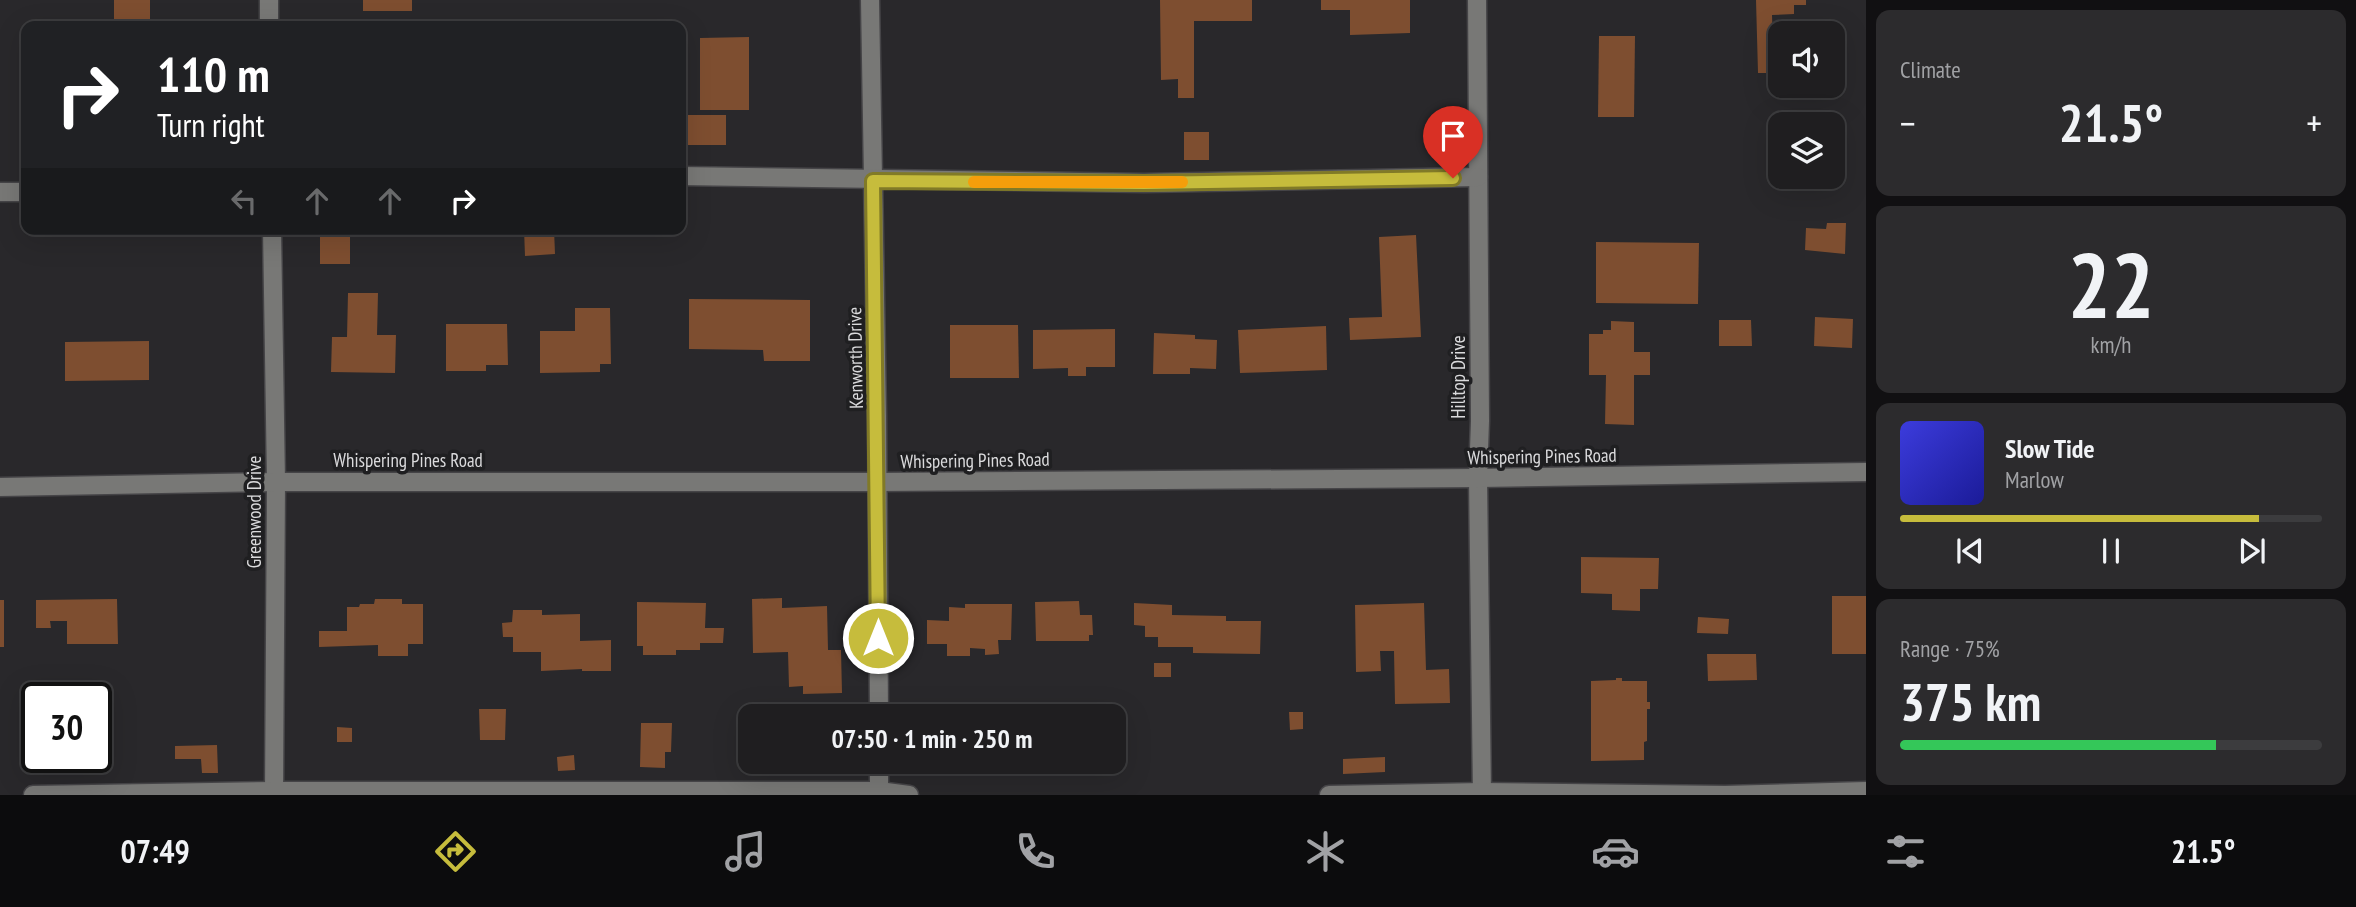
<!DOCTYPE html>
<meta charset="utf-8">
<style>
body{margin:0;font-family:"PT Sans Narrow",sans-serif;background:#2c2b2d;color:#f1f3f6;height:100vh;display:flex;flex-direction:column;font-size:26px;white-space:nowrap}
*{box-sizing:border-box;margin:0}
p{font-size:23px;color:#a1a2a5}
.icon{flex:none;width:38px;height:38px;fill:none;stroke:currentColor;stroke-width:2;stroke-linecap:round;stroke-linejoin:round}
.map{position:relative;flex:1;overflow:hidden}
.side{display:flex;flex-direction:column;gap:10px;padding:10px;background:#111012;width:490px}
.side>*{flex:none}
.hud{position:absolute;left:21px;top:21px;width:665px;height:214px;border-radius:14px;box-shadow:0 7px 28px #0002,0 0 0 2px #3c3c3e;background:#202124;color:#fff;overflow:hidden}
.fabs{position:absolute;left:1768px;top:21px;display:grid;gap:14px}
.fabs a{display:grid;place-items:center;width:77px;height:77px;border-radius:14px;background:#1f1e20;box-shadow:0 7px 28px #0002,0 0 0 2px #3c3c3e;font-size:35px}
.speed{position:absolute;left:21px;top:682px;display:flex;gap:14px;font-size:35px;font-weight:700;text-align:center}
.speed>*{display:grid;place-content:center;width:91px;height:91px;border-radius:50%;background:#1f1e20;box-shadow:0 7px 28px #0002,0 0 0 2px #3c3c3e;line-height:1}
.speed .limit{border:4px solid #111;border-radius:10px;background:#fff;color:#111}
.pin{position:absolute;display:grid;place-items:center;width:60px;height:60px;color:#fff;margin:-72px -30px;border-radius:50% 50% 50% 0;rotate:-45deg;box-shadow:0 0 7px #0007}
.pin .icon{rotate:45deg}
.me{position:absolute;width:77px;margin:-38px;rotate:0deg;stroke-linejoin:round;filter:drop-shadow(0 0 5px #0008)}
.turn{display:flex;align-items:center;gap:24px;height:147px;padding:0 21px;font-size:32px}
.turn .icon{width:91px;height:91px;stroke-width:2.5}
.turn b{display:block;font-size:49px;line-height:60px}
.lanes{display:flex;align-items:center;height:66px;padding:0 21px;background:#0003;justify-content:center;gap:35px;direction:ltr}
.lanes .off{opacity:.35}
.big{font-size:52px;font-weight:700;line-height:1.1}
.side .widget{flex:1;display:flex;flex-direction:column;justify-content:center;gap:10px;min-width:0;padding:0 24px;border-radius:14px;background:#2c2b2d}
.side .dial{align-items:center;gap:0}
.dial b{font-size:91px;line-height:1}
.song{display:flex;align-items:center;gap:21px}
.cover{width:84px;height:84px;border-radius:10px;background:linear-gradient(135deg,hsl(240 70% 55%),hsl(240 70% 35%))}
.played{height:7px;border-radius:4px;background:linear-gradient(90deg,#c6bc3c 85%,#3c3c3e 85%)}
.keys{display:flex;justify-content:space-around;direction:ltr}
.heat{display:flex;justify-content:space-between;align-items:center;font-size:38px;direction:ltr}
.charge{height:10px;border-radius:5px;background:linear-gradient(90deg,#34c759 75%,#3c3c3e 0)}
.trip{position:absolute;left:738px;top:704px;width:388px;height:70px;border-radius:14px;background:#1f1e20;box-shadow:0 7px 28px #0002,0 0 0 2px #3c3c3e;font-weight:700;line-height:70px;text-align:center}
.dock{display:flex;height:112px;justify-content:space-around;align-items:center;background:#0c0c0d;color:#a1a2a5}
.dock .icon{width:49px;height:49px}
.dock .on{color:#c6bc3c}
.dock b{font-size:32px;color:#f1f3f6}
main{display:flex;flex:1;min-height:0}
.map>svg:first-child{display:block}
.building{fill:#7e4e30}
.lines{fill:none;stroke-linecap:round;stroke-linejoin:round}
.minor-casing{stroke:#454447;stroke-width:21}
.minor{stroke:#787876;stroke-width:18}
.route-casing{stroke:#817a27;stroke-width:18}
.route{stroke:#c6bc3c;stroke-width:12}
.slow{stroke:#f59e0b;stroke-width:12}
.labels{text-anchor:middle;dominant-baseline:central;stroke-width:7;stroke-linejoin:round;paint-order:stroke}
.street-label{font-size:19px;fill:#dadadc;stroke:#1f1f21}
</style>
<main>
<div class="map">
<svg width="1866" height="795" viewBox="0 0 1866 795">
<rect width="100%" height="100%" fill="#29282b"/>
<!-- building -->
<g class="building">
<rect x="114" y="0" width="36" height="26"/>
<rect x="363" y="0" width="49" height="11"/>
<polygon points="1160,0 1252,0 1252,21 1194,21 1194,98 1178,98 1178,79 1161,80"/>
<polygon points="1321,0 1410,0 1410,33 1350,35 1350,10 1321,10"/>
<polygon points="1756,0 1806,0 1806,5 1794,5 1794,14 1772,15 1774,73 1758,73"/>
<polygon points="1599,36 1635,36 1634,117 1598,117"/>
<polygon points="749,37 749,110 700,110 700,38"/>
<rect x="681" y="115" width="45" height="30"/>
<rect x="1184" y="132" width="25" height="28"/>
<polygon points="1827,223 1846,223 1845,254 1805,250 1806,228 1826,229"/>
<rect x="320" y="229" width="30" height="35"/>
<polygon points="524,229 554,229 555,254 525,256"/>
<polygon points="1416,235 1421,337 1350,340 1349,318 1382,317 1379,237"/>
<polygon points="1596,242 1699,243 1698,304 1596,303"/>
<polygon points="348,293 378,293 377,335 396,335 395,373 331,372 332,337 347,337"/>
<polygon points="689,299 810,300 810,361 764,361 763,350 689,349"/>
<polygon points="575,308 610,308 611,364 600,364 600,372 540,373 540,331 575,331"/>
<polygon points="1815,317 1853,319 1852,348 1814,346"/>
<polygon points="1719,320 1751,320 1752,346 1719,346"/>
<polygon points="1611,321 1634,322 1634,352 1650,352 1650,375 1634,375 1634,425 1605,424 1606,375 1589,375 1589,334 1603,334 1603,330 1611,330"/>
<polygon points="446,324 507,324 508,365 486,365 486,371 446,371"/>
<polygon points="950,325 1018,325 1019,378 950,378"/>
<polygon points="1326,326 1327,370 1240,373 1238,330"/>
<polygon points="1115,329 1115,367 1086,367 1086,376 1068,376 1068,368 1033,369 1033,330"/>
<polygon points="1154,333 1195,335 1195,339 1217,340 1216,369 1190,368 1190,374 1153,374"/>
<polygon points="149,341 149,380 65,381 65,342"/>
<polygon points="1581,557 1659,558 1658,589 1640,589 1640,611 1612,610 1612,594 1581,593"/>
<rect x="1832" y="596" width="34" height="58"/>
<polygon points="782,598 782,608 827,606 828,650 841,650 842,693 803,694 803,686 789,687 788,652 753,653 752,599"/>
<polygon points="117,599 118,644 67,644 67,621 50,621 51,628 36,628 36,600"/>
<polygon points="375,599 402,599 402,604 423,604 423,644 408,644 408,656 378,656 378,645 319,647 319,631 347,631 347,607 359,607 360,604 374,604"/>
<rect x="0" y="600" width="4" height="47"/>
<polygon points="1079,601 1080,615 1092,615 1093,635 1089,635 1089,641 1036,641 1035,602"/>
<polygon points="637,602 706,603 705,628 724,628 723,643 700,643 700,650 676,650 676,655 643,655 643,646 637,646"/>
<polygon points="1134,603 1172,605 1172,615 1226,616 1226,621 1261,621 1260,654 1193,653 1193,647 1158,647 1158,637 1145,637 1145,626 1134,625"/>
<polygon points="1424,603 1426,670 1449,669 1450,703 1395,704 1394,651 1380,651 1381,671 1356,672 1355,605"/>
<polygon points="965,604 1012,604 1011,640 998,640 999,654 985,655 985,649 970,648 970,656 947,656 947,644 927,644 927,620 949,621 949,607 965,608"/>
<polygon points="513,610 542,610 542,615 580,614 580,641 611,640 611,671 582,671 582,669 541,671 541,652 513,652 513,637 503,637 502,623 512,622"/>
<polygon points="1698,617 1729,619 1728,634 1697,633"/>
<polygon points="1707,654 1756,654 1757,680 1708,681"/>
<rect x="1154" y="663" width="17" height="14"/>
<polygon points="1616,678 1622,678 1622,681 1647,681 1647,702 1650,702 1650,709 1647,709 1647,741 1644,742 1644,760 1591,761 1591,681 1616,680"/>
<polygon points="479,709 506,709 505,740 480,740"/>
<polygon points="1289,712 1303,712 1303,729 1290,730"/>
<polygon points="641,723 672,723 671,752 665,752 665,768 640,767"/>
<polygon points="337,727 352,728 352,742 337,742"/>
<polygon points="217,745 218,773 202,773 201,759 175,759 175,746"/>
<polygon points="574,755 575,770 558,771 557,757"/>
<polygon points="1385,757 1385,772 1343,774 1343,759"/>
<rect x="925" y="761" width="29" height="10"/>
</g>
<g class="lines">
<!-- minor casing -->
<g class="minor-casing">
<g id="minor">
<polyline points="269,0 269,26"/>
<polyline points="870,0 877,416 879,716"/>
<polyline points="1477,0 1480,421 1478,478 1482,795"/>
<polyline points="681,176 1144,183 1478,177"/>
<polyline points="0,192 26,192"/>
<polyline points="272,229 276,482 274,795"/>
<polyline points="0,487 276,482 877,482 1478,478 1866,472"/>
<polyline points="879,761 879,795"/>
<polyline points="33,795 274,791 879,791 909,795"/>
<polyline points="1329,795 1482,792 1725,795 1866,791"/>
</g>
</g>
<!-- minor -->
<use href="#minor" class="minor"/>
</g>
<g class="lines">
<!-- route casing -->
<g class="route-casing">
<polyline id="route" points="878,638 873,181 1144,183 1453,178"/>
</g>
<!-- route -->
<use href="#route" class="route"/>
<!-- slow -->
<polyline class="slow" points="974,182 1182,182"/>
</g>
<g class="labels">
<!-- street labels -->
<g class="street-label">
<text transform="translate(855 358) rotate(-91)">Kenworth Drive</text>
<text transform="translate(1458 377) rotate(-90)">Hilltop Drive</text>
<text transform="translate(1542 456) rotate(-1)">Whispering Pines Road</text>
<text x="408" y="460">Whispering Pines Road</text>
<text transform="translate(975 460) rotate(-1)">Whispering Pines Road</text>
<text transform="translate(254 512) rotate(-90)">Greenwood Drive</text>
</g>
</g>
</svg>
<div class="fabs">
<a><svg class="icon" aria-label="sound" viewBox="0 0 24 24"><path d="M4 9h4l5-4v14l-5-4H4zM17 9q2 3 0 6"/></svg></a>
<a><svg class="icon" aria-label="layers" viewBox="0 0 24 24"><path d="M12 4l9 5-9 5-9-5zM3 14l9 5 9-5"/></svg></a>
</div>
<div class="speed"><div class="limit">30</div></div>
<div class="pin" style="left:1453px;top:178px;background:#d93025"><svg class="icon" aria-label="arrive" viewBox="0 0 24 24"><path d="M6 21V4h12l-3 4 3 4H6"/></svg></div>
<svg class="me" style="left:878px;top:638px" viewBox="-20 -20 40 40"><circle r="17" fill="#c6bc3c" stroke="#fff" stroke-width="3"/><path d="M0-11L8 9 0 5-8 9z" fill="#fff"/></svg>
<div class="trip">07:50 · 1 min · 250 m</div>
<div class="hud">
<div class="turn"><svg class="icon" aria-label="right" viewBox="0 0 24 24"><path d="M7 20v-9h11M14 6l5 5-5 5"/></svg><div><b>110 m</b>Turn right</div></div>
<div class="lanes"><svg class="icon off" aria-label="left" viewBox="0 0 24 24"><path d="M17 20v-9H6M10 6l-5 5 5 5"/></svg><svg class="icon off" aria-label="ahead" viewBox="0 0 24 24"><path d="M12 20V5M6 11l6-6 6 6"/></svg><svg class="icon off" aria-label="ahead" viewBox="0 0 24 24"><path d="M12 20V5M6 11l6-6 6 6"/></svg><svg class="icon" aria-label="right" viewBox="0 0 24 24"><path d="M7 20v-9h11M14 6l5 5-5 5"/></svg></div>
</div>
</div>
<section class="side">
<div class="widget"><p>Climate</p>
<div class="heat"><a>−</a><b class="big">21.5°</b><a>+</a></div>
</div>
<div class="widget dial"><b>22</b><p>km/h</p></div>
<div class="widget">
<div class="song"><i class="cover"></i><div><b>Slow Tide</b><p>Marlow</p></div></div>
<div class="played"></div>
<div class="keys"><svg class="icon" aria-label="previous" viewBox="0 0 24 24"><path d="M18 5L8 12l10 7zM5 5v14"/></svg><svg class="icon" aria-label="pause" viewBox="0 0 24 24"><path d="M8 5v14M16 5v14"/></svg><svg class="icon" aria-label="next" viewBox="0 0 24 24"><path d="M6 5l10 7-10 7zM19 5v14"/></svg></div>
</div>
<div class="widget"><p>Range · 75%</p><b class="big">375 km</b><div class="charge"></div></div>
</section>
</main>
<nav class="dock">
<b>07:49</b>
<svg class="icon on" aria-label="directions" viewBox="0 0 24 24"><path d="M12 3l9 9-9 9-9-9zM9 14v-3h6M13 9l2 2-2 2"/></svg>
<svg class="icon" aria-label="music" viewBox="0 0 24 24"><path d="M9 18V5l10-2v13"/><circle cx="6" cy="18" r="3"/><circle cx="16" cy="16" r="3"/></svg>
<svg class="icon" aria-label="phone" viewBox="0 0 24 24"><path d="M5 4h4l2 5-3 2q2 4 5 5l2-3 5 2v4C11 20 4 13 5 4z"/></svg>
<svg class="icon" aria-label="climate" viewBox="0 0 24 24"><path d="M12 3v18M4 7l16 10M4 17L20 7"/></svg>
<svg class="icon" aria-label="car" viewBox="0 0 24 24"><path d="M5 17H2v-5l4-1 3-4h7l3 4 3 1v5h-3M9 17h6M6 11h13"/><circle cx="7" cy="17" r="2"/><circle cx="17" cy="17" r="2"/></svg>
<svg class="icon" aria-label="filters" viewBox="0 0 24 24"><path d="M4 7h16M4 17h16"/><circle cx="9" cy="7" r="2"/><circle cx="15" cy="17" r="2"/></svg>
<b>21.5°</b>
</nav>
